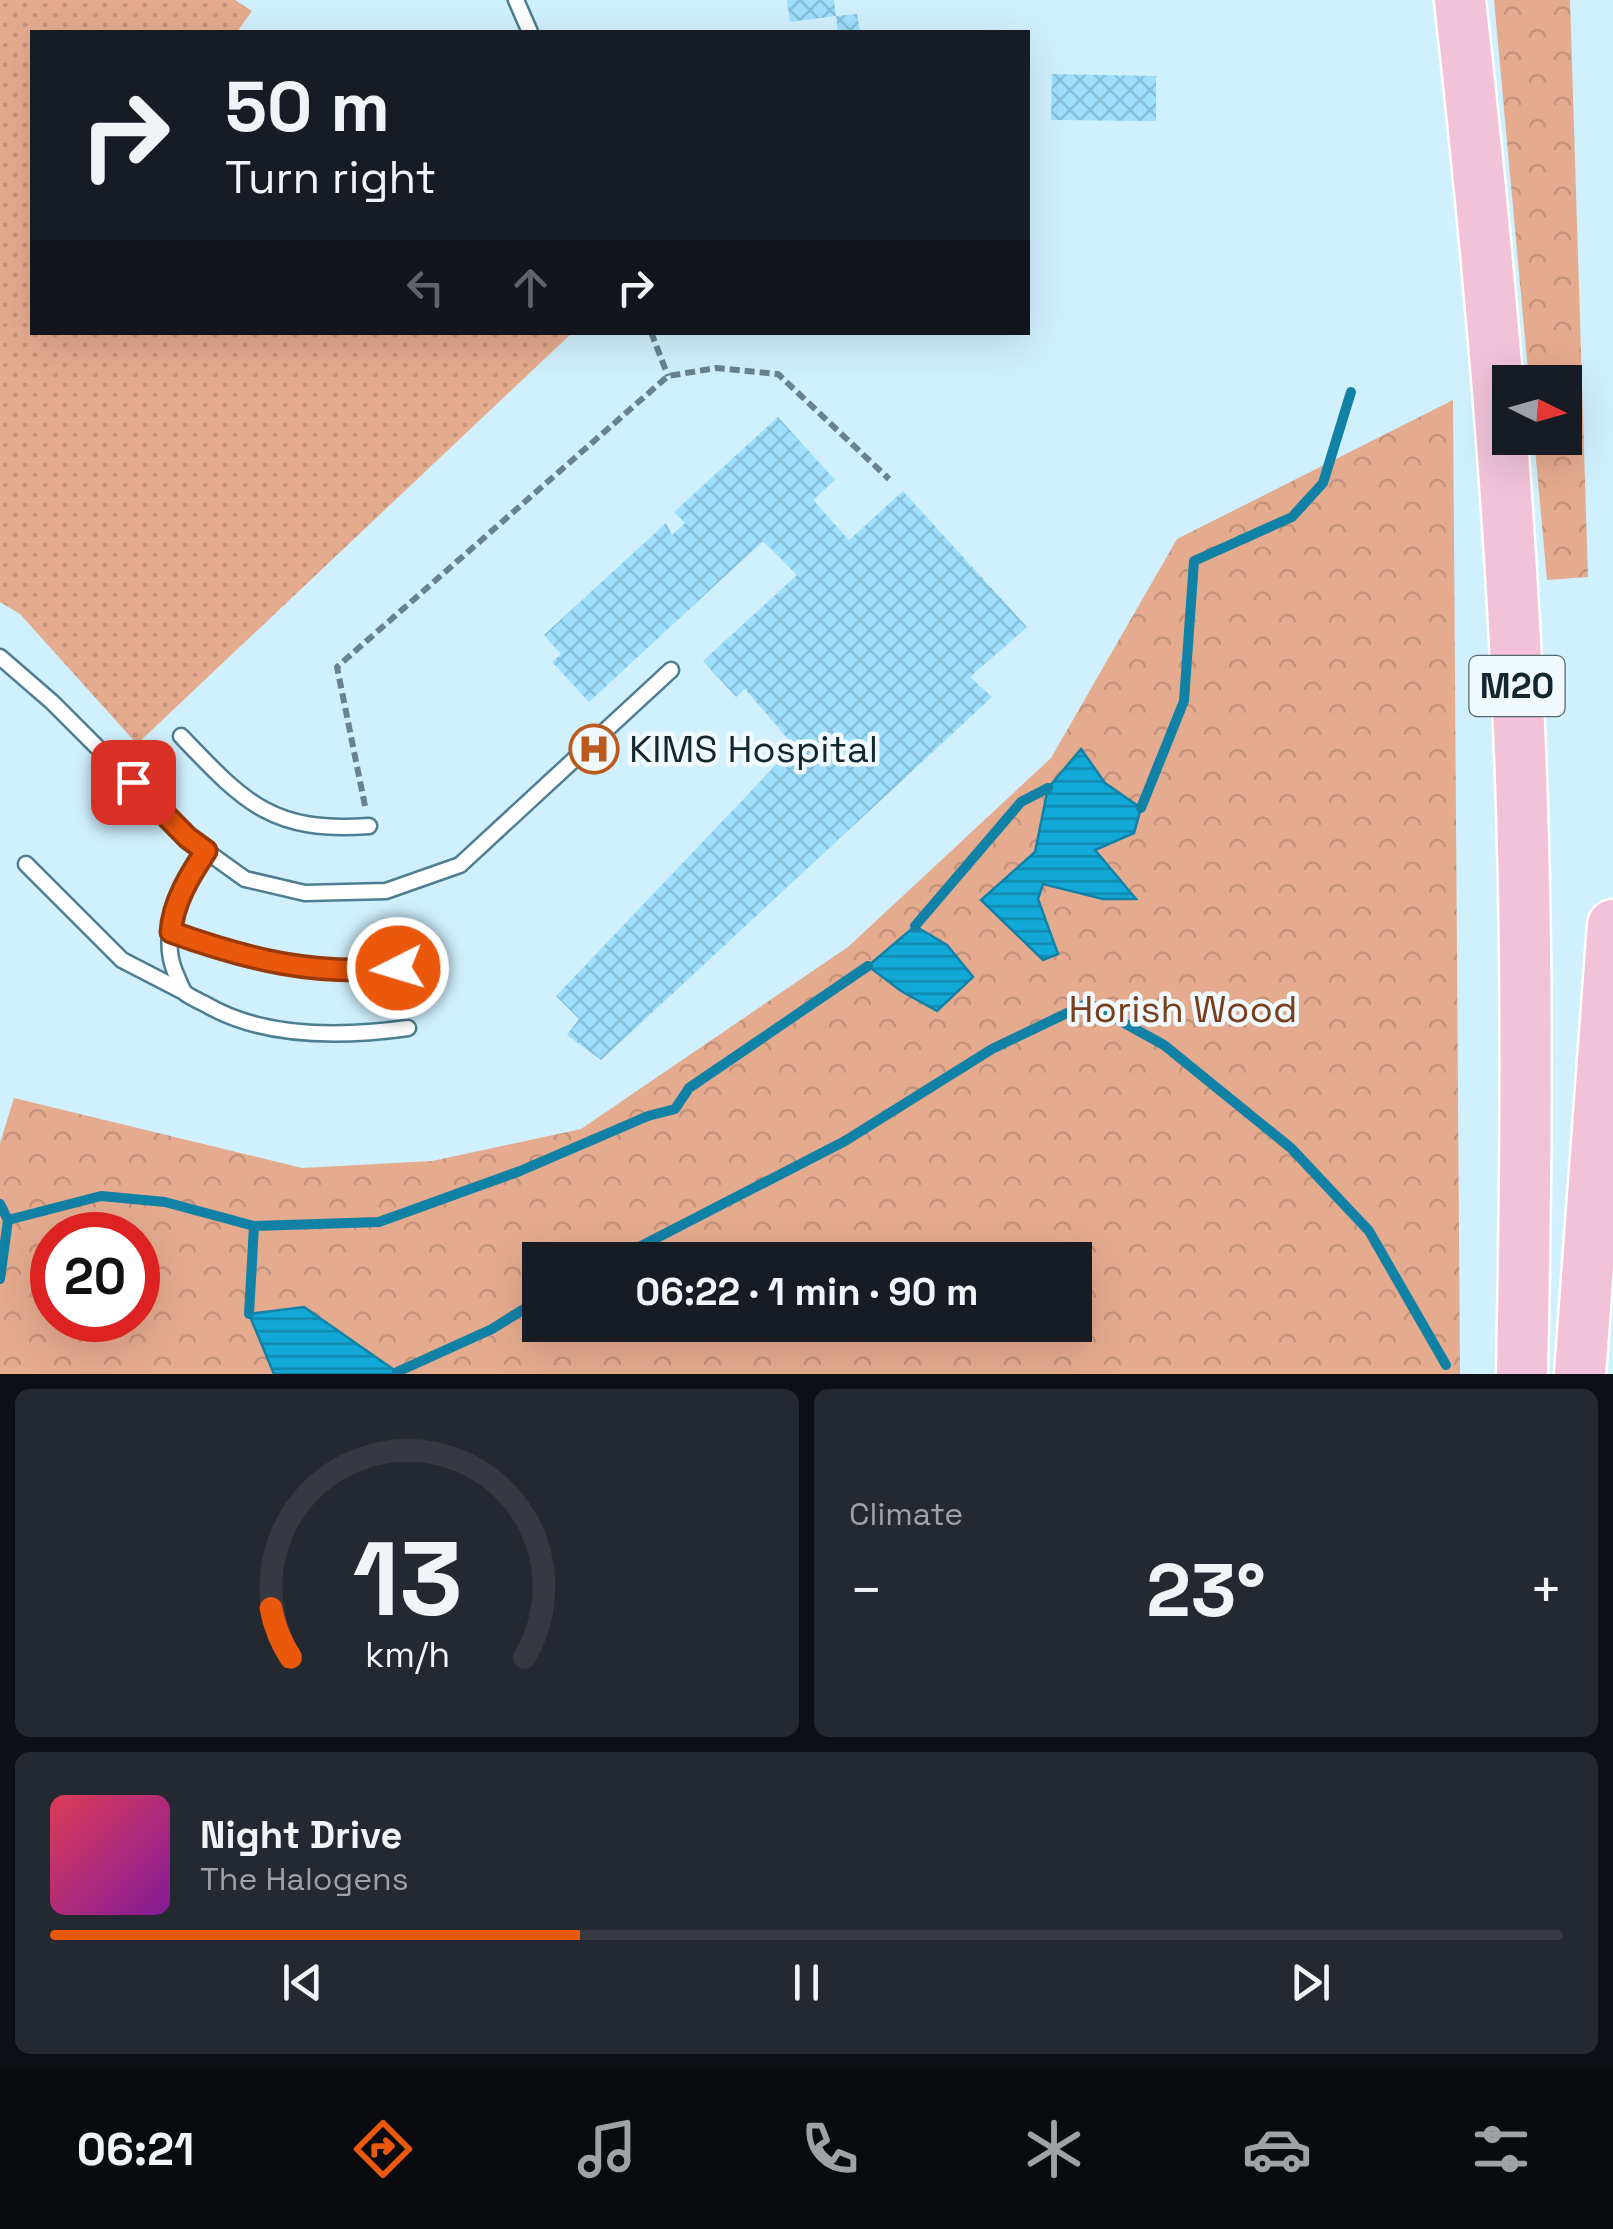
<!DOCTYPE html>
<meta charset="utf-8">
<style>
body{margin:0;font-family:"Space Grotesk",sans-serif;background:#242831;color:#f1f3f6;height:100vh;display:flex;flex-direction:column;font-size:38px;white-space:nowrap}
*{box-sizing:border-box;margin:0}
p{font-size:32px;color:#9ea1a6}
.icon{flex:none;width:55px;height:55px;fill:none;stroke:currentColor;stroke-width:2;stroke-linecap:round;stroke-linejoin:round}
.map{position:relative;height:1374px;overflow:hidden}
.sheet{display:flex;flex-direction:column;gap:15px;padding:15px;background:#0d0f14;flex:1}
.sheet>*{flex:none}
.top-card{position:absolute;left:30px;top:30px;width:1000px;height:305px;border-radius:0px;box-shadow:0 10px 40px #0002;background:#171b24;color:#f1f3f6;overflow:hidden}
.needle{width:65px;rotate:95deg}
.fabs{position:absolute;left:1492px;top:365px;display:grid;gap:20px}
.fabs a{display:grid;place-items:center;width:90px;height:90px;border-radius:0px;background:#171b24;box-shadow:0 10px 40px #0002;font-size:50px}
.speed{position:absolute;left:30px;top:1212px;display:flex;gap:20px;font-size:50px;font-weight:700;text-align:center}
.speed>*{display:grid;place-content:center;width:130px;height:130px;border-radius:50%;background:#171b24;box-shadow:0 10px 40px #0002;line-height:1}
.speed .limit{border:15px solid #d22;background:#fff;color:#111}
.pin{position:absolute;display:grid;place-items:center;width:85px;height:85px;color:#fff;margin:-42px;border-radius:20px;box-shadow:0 5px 15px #0006}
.me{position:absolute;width:110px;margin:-55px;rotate:265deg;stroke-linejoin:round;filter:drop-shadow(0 0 8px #0008)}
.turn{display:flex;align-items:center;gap:35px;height:210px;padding:0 30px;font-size:45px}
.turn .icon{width:130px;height:130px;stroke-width:2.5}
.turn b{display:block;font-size:70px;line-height:85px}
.lanes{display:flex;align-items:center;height:95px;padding:0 30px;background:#0003;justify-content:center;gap:50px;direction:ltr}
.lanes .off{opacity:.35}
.big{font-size:75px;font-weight:700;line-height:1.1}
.sheet .tile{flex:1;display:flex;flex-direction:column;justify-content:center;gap:15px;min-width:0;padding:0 35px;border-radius:15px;background:#242831}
.sheet .dial{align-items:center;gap:0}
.dial svg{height:260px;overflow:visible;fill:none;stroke:#363941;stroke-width:7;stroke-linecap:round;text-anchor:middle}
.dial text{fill:#f1f3f6;stroke:none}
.song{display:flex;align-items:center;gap:30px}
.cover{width:120px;height:120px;border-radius:15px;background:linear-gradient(135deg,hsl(350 70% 55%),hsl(290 70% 35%))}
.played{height:10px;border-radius:5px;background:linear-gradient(90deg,#ea580c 35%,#363941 35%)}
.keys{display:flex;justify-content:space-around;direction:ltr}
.heat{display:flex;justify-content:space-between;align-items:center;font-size:55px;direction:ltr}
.sheet .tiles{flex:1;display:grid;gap:15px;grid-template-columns:1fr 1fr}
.tile:last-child{grid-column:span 2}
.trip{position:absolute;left:522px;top:1242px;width:570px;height:100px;border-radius:0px;background:#171b24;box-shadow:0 10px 40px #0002;font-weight:700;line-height:100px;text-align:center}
.tab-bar{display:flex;height:160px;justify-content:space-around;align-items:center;background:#090b0e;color:#9ea1a6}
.tab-bar .icon{width:70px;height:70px}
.tab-bar .on{color:#ea580c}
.tab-bar b{font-size:45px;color:#f1f3f6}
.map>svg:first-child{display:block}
.green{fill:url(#green-dots)}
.forest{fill:url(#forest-crowns);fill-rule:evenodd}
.water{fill:url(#water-rules);stroke:#1281a6;stroke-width:2.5}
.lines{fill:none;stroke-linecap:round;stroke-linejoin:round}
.stream{stroke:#1281a6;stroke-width:10}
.building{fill:url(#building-cross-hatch)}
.service-casing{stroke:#4d7e93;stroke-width:19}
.motorway-casing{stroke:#fff;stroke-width:55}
.path{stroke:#69828e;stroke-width:6;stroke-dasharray:10 5;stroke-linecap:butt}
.service{stroke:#fff;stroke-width:14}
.motorway{stroke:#f1c2d8;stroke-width:50}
.route-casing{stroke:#983908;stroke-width:25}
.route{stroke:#ea580c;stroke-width:18}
.labels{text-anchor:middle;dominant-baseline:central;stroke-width:9;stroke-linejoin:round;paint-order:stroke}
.shield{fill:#eff9fe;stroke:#55666e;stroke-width:2.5}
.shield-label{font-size:35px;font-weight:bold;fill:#132730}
.poi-label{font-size:38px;fill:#132730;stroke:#eff9fe;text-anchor:start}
.park-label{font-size:38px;fill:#7b3e1c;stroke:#eff9fe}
</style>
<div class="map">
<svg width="1613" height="1374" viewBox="0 0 1613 1374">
<defs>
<pattern id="green-dots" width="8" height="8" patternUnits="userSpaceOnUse" patternTransform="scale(2.5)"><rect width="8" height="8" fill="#e5ab8e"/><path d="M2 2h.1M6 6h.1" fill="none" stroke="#c4937b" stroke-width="1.8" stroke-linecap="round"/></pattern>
<pattern id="forest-crowns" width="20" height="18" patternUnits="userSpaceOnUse" patternTransform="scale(2.5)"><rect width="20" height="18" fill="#e5ab8e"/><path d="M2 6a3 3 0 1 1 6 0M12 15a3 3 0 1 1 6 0" fill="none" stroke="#c4937b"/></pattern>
<pattern id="water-rules" width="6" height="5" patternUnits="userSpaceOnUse" patternTransform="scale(2.5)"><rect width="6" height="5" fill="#12a8d8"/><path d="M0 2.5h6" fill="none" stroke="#1089b0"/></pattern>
<pattern id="building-cross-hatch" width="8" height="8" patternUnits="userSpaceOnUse" patternTransform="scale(2.5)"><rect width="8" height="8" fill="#9ddffd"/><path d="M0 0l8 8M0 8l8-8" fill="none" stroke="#86bfd9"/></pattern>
</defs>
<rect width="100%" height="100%" fill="#d1f0fe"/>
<!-- green -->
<polygon class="green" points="0,0 235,0 252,11 237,32 32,32 32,332 572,333 137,744 20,614 0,602"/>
<!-- forest -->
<g class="forest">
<polygon points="1494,0 1570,0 1588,577 1547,580 1534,438 1565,438 1565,382 1529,382"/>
<path d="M1453 400 1460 1374H0V1143L14 1098 302 1168 432 1161 581 1129 848 947 1051 758 1177 539ZM52 1235H138V1320H52ZM540 1260H1075V1325H540Z"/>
</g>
<!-- water -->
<g class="water">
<polygon points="1081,749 1105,783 1141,808 1134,833 1095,850 1136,899 1103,899 1043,884 1038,899 1058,954 1043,960 981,900 1035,852 1048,788"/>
<polygon points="915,926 947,945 973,977 937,1011 901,991 868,966"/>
<polygon points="304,1307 397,1372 397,1374 274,1374 249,1314"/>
</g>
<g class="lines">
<!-- stream -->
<g class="stream">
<polyline points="1141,808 1184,701 1194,561 1292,517 1323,483 1351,392"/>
<polyline points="915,926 1021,802 1048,788"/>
<polyline points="0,1204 8,1220 0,1279"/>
<polyline points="8,1220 101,1196 165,1202 254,1226 379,1222 520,1171 648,1116 675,1109 689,1088 868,966"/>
<polyline points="614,1260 845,1141 992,1049 1088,1003 1164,1045 1291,1148 1369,1231 1446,1365"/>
<polyline points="249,1314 254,1226"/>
<polyline points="397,1372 492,1329 540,1299"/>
</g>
</g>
<!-- building -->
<g class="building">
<polygon points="787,0 834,0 836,16 857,14 860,32 838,32 836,16 790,22"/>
<polygon points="1052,74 1156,76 1156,121 1051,120"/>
<polygon points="778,417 835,480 813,500 849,540 903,491 1027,627 970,677 992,697 601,1060 567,1035 579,1019 556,996 794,746 745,689 736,697 703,661 797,575 763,541 589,702 552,662 561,654 544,635 666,523 672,535 685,523 674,512"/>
</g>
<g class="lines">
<!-- service casing -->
<g class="service-casing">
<g id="service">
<polyline points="516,0 530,32"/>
<polyline points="0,657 52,702 188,838 245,879 305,893 386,891 460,865 671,670"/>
<path d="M181 736C245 803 272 833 369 826"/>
<path d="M206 851C183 885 158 930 175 972 178 978 181 988 185 993 190 997 199 1001 205 1004 264 1039 343 1037 408 1028"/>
<polyline points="26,864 122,960 184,992"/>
<path d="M171 932C249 961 315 976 398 968"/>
</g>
</g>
<!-- motorway casing -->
<g class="motorway-casing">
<g id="motorway">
<path d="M1460 0C1489 258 1512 517 1521 777 1528 976 1526 1175 1522 1374"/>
<polyline points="1580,1374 1613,925"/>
</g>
</g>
<!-- path -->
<g class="path">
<polyline points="651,332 668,376"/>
<polyline points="365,806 337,667 668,376 716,368 778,374 889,479"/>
</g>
<!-- service -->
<use href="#service" class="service"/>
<!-- motorway -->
<use href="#motorway" class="motorway"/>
</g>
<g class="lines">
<!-- route casing -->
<g class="route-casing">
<path id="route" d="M133 782 188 838 206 851C190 875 173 902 171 932 249 960 314 976 398 968"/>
</g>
<!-- route -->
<use href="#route" class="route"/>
</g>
<!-- icons -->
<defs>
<g id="hospital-ring" transform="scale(2.5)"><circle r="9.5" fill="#eff9fe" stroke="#bc5a1d" stroke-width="1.5"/><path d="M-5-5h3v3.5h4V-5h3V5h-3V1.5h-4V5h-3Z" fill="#bc5a1d"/></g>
</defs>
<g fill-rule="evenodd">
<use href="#hospital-ring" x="594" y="749"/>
</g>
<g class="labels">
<!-- shield labels -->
<rect class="shield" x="1469.5" y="656" width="95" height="60" rx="8"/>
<g class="shield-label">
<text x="1517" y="686">M20</text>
</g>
<!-- poi labels -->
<g class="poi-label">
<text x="629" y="749">KIMS Hospital</text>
</g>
<!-- park labels -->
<g class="park-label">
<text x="1183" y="1009">Horish Wood</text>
</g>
</g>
</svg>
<div class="fabs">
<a><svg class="needle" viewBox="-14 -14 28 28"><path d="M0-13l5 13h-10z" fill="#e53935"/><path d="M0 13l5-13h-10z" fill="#9ea1a6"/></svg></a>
</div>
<div class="speed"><div class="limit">20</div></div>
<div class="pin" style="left:133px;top:782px;background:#d93025"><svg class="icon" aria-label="arrive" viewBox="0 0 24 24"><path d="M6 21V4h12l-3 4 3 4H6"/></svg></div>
<svg class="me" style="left:398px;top:968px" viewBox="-20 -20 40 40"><circle r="17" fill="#ea580c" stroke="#fff" stroke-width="3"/><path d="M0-11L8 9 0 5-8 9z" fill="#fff"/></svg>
<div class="trip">06:22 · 1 min · 90 m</div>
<div class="top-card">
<div class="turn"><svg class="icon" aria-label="right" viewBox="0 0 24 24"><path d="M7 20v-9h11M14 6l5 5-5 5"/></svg><div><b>50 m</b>Turn right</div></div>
<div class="lanes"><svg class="icon off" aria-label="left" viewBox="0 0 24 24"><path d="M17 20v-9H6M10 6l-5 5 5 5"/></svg><svg class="icon off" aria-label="ahead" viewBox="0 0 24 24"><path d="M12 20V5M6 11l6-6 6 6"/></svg><svg class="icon" aria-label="right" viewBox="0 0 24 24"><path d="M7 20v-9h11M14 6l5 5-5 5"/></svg></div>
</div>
</div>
<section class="sheet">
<div class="tiles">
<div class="tile dial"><svg viewBox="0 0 100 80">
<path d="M14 69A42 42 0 1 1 86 69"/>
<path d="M14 69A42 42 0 0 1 8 54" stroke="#ea580c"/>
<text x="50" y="56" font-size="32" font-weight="700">13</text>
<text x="50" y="72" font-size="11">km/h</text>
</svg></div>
<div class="tile"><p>Climate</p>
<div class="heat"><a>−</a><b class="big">23°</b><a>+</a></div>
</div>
<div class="tile">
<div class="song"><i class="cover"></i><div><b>Night Drive</b><p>The Halogens</p></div></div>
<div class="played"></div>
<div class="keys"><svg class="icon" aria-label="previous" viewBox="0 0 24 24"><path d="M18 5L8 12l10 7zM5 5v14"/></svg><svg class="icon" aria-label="pause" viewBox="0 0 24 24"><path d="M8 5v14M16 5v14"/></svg><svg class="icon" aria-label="next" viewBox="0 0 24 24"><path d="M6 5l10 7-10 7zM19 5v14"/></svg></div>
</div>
</div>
</section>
<nav class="tab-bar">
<b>06:21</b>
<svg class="icon on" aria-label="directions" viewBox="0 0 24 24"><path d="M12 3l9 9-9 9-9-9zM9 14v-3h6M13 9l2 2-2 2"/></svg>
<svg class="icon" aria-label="music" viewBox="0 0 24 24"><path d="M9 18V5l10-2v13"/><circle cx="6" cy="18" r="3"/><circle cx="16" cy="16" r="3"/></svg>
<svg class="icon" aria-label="phone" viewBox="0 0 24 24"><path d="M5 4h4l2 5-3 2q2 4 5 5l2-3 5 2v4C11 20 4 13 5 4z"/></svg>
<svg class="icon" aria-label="climate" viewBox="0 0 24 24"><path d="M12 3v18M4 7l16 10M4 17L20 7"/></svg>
<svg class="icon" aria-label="car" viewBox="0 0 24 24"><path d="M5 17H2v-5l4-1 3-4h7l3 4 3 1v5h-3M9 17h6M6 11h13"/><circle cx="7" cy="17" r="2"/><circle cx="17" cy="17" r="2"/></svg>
<svg class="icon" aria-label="filters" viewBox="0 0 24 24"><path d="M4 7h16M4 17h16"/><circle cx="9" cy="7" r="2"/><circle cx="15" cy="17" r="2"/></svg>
</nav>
